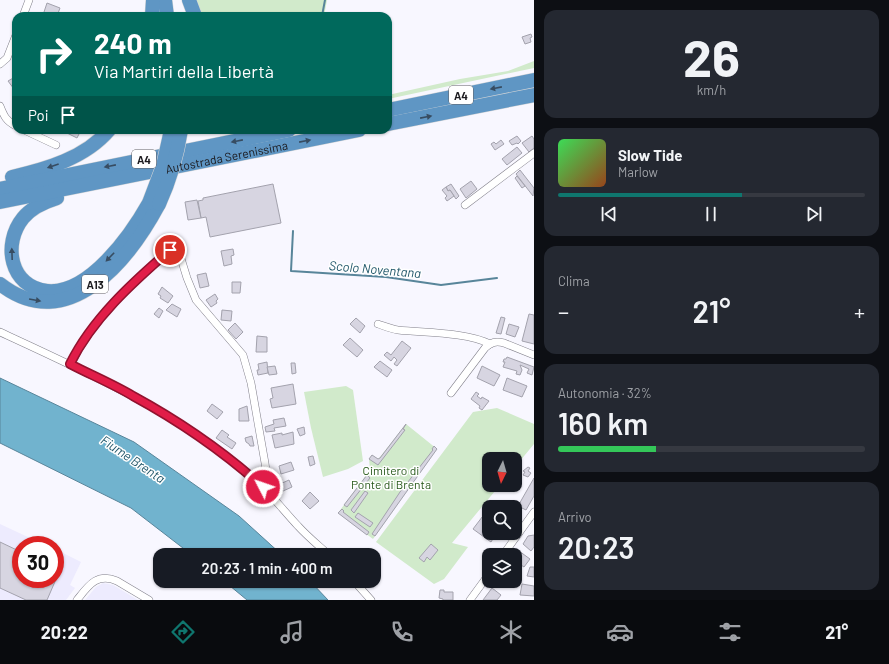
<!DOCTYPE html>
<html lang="it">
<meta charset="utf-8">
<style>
body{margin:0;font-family:Barlow,sans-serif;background:#242831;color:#f1f3f6;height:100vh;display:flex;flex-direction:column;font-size:15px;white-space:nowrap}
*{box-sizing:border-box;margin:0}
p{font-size:13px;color:#9ea1a6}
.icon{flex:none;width:22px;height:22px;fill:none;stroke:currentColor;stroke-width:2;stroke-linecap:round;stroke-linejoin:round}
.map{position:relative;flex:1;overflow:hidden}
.details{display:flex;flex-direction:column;gap:10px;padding:10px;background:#0d0f14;width:355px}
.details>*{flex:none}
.top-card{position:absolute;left:12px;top:12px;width:380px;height:122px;border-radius:12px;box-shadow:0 1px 3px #0004;background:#00695c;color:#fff;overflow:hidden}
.needle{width:26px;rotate:185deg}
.controls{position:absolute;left:482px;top:452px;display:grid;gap:8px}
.controls a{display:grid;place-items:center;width:40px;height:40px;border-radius:8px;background:#171b24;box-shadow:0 1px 3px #0004;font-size:20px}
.speed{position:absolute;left:12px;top:536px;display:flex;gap:8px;font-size:20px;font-weight:700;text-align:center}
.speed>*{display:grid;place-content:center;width:52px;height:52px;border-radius:50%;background:#171b24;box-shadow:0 1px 3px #0004;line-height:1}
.speed .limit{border:6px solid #d22;background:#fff;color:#111}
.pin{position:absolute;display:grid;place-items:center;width:34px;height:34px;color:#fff;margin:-17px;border:2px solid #fff;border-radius:50%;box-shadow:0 1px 4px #0007}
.me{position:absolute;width:44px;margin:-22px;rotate:311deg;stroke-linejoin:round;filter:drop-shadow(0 0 3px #0008)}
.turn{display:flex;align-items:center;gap:14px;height:84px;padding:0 16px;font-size:18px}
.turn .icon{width:52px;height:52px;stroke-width:2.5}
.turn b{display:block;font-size:28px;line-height:34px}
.then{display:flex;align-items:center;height:38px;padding:0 16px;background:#0003;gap:8px;font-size:15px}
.big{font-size:30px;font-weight:600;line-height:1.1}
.details .widget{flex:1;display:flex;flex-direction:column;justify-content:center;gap:6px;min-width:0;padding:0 14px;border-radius:12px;background:#242831}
.details .dial{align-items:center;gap:0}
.dial b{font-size:52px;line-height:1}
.song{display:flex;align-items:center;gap:12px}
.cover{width:48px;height:48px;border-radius:6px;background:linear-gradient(135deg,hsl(130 70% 55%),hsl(20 70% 35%))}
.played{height:4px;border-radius:2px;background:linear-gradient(90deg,#0f766e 60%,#363941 60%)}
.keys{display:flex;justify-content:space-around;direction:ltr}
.heat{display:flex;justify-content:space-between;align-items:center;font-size:22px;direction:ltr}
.charge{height:6px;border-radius:3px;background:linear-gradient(90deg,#34c759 32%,#363941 0)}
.trip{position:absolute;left:153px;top:548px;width:228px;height:40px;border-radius:12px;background:#171b24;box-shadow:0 1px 3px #0004;font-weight:600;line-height:40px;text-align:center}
.tabs{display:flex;height:64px;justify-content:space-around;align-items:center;background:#090b0e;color:#9ea1a6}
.tabs .icon{width:28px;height:28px}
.tabs .current{color:#0f766e}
.tabs b{font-size:18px;color:#f1f3f6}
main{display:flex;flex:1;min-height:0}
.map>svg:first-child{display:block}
.built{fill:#edebfe}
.green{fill:#d1eacb}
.water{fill:#71b3ce;stroke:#58859a}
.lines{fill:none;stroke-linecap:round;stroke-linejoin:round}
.stream{stroke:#58859a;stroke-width:2}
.building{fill:#d7d5e1;stroke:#a3a2ad}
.minor-casing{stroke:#82808b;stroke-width:8}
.motorway-casing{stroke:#d6d6d7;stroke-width:15}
.minor{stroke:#fff;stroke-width:7}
.motorway{stroke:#5f96c4;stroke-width:14}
.motorway-bridge-casing{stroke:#d6d6d7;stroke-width:15;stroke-linecap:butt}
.motorway-bridge{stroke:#5f96c4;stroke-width:14}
.oneway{fill:#374c61}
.route-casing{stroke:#92132f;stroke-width:10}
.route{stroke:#e11d48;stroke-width:7}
.labels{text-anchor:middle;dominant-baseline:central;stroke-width:3;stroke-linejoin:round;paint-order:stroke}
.shield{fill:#fff;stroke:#605f62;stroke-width:1}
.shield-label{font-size:11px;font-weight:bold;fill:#1c1b1f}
.street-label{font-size:12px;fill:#1c1b1f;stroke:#fff}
.park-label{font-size:12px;fill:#265819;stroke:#fff}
.water-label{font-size:13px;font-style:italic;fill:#21576a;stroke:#fff}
</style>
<main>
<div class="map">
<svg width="534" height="600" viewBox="0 0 534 600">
<rect width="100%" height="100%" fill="#f8f7ff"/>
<!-- built -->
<g class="built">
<polygon points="0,524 45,545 21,545 21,579 55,579 55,549 81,562 70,585 75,588 66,600 0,600"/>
<polygon points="103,583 113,585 138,600 85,600 96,587"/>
</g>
<!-- green -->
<g class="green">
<polygon points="194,0 327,0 324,16 200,16"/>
<polygon points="534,61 534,68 388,99 388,95 460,79 508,71"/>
<polygon points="346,386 353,390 363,461 348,469 323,477 311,428 304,392"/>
<polygon points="497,408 534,424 534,444 515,467 515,459 489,459 489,485 500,485 452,543 468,547 444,579 434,584 376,542 473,412"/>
<polygon points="406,424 437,449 373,539 338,513 370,470 369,459 372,455 378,459 380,457"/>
</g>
<!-- water -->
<g class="water">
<polygon points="0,378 134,442 239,516 282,555 192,555 131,508 0,443"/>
<polygon points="224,581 310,581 328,600 247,600"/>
</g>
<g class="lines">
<!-- stream -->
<g class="stream">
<polyline points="322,16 325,0"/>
<polyline points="293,231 291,271 386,277 441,285 497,278"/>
</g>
</g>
<!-- building -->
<g class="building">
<polygon points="47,3 60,8 57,16 43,15"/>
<polygon points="531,34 532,37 530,38 531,42 525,44 522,37"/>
<polygon points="15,77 16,88 14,89 8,81"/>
<polygon points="61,130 81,130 77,138"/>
<polygon points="517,136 521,141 518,144 517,143 512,145 509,141"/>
<polygon points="532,136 534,139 534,148 529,152 522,143"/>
<polygon points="501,140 504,144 495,150 491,144 494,142 496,144"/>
<polygon points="517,147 522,153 507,165 502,159"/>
<polygon points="520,170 534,188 533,196 516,174"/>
<polygon points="517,176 525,186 522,188 515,178"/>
<polygon points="471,181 477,189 466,198 460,189"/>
<polygon points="273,184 281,223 210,237 206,217 201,218 198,201 203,200 203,198"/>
<polygon points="451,184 459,196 456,199 450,190 448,191 446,187"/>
<polygon points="446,187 448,191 450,190 454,196 447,201 445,198 447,196 442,190"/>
<polygon points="197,200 201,218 188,220 185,202"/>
<polygon points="233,249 234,255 231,256 232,264 224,266 221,251"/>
<polygon points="206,273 209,286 200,288 197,275"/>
<polygon points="232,282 241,282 240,293 232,293"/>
<polygon points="162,287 173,296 168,303 160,298 161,296 158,294"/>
<polygon points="215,294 218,299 216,301 217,303 211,307 206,300"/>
<polygon points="172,304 181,309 177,317 166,310"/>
<polygon points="159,308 163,311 159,318 154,314"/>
<polygon points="222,310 232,311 231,321 221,320"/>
<polygon points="529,314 534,315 534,344 522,341"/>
<polygon points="501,317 505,318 501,334 496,333"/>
<polygon points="356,318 365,326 360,333 350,324"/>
<polygon points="235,323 243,332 236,339 228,330"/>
<polygon points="509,324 519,327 515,337 506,334"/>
<polygon points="257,336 267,337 267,352 256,352"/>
<polygon points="350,338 363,350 357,357 343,345"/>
<polygon points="402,341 411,348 397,366 394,364 397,360 394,357 391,361 384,355 387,352 391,355"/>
<polygon points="507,357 534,367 532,375 527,373 529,369 520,365 522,370 520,375 516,374 517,371 503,367 505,362 503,362 504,359 506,359"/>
<polygon points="380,361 392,370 387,377 374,367"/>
<polygon points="267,362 268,373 258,375 257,370 259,370 258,364"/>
<polygon points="291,363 295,363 296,373 292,374"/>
<polygon points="275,366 277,374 269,375 267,367"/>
<polygon points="482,366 500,375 494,386 477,378"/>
<polygon points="507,378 527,386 522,397 503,390"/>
<polygon points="293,384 296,404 272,408 270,399 273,398 271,388"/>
<polygon points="476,392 479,394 477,396 481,399 482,397 489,401 482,410 479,408 480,406 471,399"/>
<polygon points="212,404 223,412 217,419 207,411"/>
<polygon points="247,406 249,421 239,421 239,409"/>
<polygon points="284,418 286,426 274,428 275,431 266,432 265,427 274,424 273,420"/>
<polygon points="406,424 403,429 405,430 378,465 369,459 372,455 378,459 380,458"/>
<polygon points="304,427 305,434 300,436 297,429"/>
<polygon points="222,430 229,435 227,437 236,443 232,449 216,438"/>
<polygon points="293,432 294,444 275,448 272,435 282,433 282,435"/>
<polygon points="252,436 254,446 250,446 249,444 246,442 245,438"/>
<polygon points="434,446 437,449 375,536 372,534 400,492 433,450 432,449"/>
<polygon points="313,456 315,464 310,466 308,457"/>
<polygon points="291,462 294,470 281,474 279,466"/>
<polygon points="528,467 530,468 528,471 531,473 528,477 523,475 525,472 523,471"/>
<polygon points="367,475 370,478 347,507 344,505"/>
<polygon points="534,478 534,496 526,510 518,506"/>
<polygon points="278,480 283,491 279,494 274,482"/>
<polygon points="289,480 292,487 283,491 280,484"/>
<polygon points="365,491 368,493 354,513 351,510"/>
<polygon points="310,492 319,501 310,509 302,501"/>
<polygon points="494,501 503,507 489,507"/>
<polygon points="489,508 489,533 501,533 497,539 494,537 491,542 473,529"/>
<polygon points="342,509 344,511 343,512 369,532 367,535 338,513"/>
<polygon points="358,513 373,523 370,527 355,517"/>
<polygon points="534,535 534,547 531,551 523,544 528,536"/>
<polygon points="0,542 21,552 21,579 55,579 55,568 60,570 47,600 26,600 0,588"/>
<polygon points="431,544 438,550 430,560 427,557 424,562 419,558"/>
<polygon points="519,551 530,559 524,567 515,561 515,556"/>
<polygon points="530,567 534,567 534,577 527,576"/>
<polygon points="522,584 534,586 534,596 520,595"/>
<polygon points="492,588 501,595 497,600 483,600"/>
<polygon points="440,590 444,590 444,592 453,592 453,600 443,600 443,599 439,598"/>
</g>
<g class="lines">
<!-- minor casing -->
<g class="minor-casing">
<g id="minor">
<polyline points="23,16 29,0"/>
<polyline points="0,64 7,58 16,35"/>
<path d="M0 106C4 116 6 121 16 126"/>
<polyline points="24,130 56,145"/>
<polyline points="465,205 534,153"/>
<polyline points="179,252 187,278 196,300 243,355 251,383 265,463 267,479 263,487"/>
<path d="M378 324C384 326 391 329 398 330 425 333 466 332 490 344"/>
<path d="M0 332C87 372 176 412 250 475 268 490 282 509 298 526 307 536 318 545 329 555"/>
<path d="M71 364C92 319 133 283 170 250"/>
<path d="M451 393 485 348C491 342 496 341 504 343L534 355"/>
<polyline points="503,555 534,512"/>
<polyline points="354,581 371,600"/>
<path d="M77 600C88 586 97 572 117 581L149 600"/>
<polyline points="470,600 489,574"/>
</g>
</g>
<!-- motorway casing -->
<g class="motorway-casing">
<g id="motorway">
<polyline points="165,0 167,16"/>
<polyline points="189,0 195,16"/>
<polyline points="152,16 153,0"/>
<polyline points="388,110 534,80"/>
<polyline points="388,124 534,95"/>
<path d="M12 177C47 169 85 158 109 130"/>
<polyline points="0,189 289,130"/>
<path d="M57 198C44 202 32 207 23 218 2 244 10 287 47 291 89 295 131 235 149 203"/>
<path id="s1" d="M0 202 359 130"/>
<path d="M0 284C68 337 129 260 159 204"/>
</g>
</g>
<!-- minor -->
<use href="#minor" class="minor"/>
<!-- motorway -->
<use href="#motorway" class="motorway"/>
<!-- motorway-bridge casing -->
<g class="motorway-bridge-casing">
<g id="motorway-bridge">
<polyline points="149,203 163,166 171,130"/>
<path d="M159 204C170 180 177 156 181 130"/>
</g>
</g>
<!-- motorway-bridge -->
<use href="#motorway-bridge" class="motorway-bridge"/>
</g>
<!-- one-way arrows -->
<defs><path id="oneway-solid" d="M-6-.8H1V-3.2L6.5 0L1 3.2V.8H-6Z"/></defs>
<g class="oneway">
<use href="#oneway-solid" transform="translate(496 88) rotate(169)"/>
<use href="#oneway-solid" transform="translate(426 117) rotate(-11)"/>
<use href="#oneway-solid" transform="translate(237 141) rotate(169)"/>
<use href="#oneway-solid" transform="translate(305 141) rotate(-11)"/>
<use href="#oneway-solid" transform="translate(53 166) rotate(161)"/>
<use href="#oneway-solid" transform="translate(110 166) rotate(169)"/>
<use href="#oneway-solid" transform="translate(12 254) rotate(-92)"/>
<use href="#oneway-solid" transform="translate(110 257) rotate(134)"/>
<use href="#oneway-solid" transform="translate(35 300) rotate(10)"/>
</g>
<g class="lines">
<!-- route casing -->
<g class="route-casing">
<path id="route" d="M170 250C133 282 92 319 70 364 91 375 113 384 133 396 179 421 224 452 263 487"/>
</g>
<!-- route -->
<use href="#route" class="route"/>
</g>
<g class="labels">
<!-- shield labels -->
<g class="shield">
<rect x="449" y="86" width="24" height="18" rx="3"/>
<rect x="132" y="150" width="24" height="18" rx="3"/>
<rect x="82" y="275" width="26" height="18" rx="3"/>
</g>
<g class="shield-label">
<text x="461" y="95">A4</text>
<text x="144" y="159">A4</text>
<text x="95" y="284">A13</text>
</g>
<!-- street labels -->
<g class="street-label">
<text stroke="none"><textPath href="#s1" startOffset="231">Autostrada Serenissima</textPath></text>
</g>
<!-- park labels -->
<g class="park-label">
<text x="391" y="470">Cimitero di<tspan x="391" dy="14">Ponte di Brenta</tspan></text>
</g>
<!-- water labels -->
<g class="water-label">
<text transform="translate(375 269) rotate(5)">Scolo Noventana</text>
<text transform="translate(133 459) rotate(34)">Fiume Brenta</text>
</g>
</g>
</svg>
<div class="controls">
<a><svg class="needle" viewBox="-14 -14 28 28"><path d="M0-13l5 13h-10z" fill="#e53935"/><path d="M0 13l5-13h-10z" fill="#9ea1a6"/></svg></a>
<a><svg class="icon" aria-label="search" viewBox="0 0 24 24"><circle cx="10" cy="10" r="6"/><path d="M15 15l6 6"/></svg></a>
<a><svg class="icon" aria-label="layers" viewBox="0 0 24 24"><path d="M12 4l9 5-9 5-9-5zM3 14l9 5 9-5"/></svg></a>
</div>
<div class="speed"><div class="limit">30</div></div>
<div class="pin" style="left:170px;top:250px;background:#d93025"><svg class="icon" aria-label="arrive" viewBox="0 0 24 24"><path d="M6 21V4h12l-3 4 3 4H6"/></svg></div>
<svg class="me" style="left:263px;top:487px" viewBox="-20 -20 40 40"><circle r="17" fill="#e11d48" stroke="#fff" stroke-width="3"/><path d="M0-11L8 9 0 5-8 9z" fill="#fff"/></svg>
<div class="trip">20:23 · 1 min · 400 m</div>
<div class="top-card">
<div class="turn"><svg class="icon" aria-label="right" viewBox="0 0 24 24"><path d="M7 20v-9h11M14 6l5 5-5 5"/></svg><div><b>240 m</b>Via Martiri della Libertà</div></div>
<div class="then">Poi<svg class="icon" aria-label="arrive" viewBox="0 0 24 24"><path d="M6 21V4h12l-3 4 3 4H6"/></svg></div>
</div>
</div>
<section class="details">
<div class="widget dial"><b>26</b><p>km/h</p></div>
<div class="widget">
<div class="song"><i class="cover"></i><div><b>Slow Tide</b><p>Marlow</p></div></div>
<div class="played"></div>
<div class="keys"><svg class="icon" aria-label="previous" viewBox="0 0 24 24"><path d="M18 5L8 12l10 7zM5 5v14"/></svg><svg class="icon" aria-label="pause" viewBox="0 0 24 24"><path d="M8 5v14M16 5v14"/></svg><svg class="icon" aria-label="next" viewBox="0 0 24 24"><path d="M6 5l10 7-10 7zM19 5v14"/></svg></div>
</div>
<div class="widget"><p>Clima</p>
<div class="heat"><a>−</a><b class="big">21°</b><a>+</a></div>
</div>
<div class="widget"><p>Autonomia · 32%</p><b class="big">160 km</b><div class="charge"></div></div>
<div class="widget"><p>Arrivo</p><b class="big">20:23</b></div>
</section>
</main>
<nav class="tabs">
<b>20:22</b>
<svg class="icon current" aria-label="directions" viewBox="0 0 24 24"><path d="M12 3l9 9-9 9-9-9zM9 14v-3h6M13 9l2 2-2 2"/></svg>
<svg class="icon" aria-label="music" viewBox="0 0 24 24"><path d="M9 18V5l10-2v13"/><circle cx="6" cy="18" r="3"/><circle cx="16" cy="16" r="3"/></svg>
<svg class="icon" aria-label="phone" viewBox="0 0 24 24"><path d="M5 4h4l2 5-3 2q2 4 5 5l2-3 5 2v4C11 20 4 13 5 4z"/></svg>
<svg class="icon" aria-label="climate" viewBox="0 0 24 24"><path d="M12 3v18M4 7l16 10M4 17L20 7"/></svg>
<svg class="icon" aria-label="car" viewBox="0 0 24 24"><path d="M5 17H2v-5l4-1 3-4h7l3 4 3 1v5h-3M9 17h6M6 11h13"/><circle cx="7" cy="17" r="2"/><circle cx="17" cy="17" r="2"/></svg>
<svg class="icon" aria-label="filters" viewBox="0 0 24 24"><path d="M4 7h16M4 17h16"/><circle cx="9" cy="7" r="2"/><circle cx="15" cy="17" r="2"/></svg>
<b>21°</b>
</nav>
